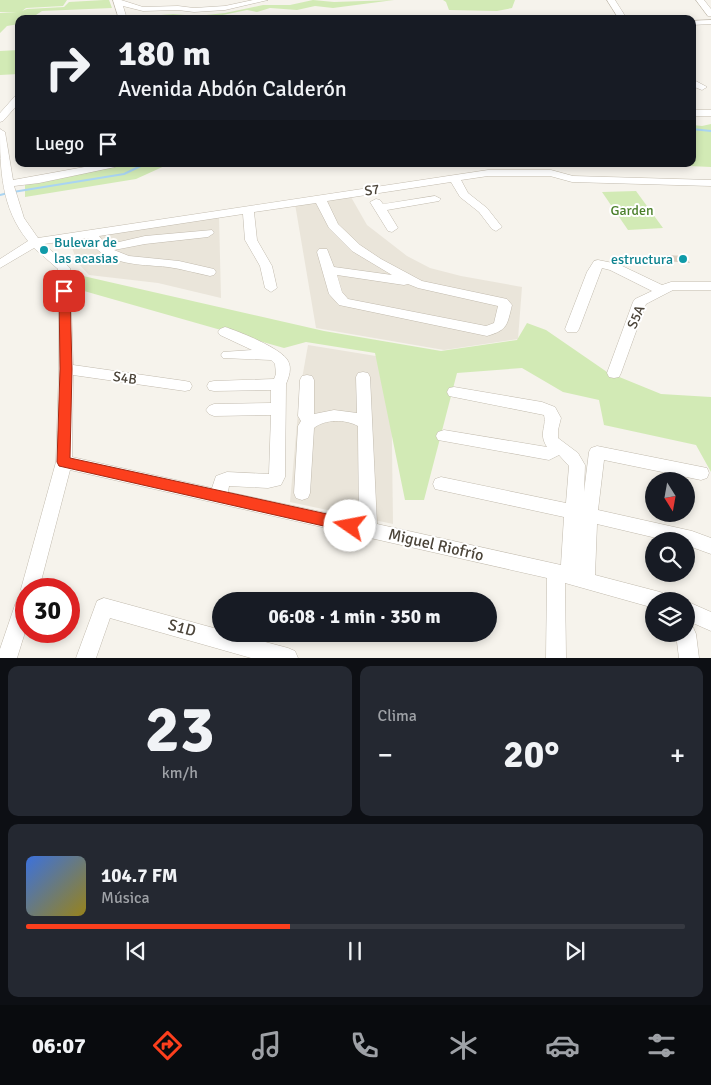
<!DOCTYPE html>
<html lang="es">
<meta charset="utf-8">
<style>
body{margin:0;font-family:Signika,sans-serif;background:#242831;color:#f1f3f6;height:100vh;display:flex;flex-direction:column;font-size:19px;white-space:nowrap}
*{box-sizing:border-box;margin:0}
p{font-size:16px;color:#9ea1a6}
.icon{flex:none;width:28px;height:28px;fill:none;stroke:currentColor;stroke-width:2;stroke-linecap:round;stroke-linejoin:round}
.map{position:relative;height:658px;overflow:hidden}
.details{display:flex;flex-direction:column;gap:8px;padding:8px;background:#0d0f14;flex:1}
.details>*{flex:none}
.hud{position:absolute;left:15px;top:15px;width:681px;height:152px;border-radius:10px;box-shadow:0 2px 8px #0003;background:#171b24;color:#f1f3f6;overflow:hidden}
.needle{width:32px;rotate:169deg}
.tools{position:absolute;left:645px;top:472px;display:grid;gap:10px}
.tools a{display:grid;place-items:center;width:50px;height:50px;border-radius:50%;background:#171b24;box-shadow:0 2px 8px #0003;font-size:25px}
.speed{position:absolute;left:15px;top:578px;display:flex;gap:10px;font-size:25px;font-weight:700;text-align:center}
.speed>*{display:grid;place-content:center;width:65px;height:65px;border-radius:50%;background:#171b24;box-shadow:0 2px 8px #0003;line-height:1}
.speed .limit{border:8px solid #d22;background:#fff;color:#111}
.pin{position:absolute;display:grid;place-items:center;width:42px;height:42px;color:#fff;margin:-21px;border-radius:10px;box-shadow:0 2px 8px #0006}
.me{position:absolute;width:55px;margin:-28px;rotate:282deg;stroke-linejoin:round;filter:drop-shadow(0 0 4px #0008)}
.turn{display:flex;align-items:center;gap:18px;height:105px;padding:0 20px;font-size:22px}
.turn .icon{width:65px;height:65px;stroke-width:2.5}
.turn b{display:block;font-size:35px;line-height:42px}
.then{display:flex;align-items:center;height:48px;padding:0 20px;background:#0003;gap:10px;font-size:19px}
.big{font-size:38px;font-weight:700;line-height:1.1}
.details .tile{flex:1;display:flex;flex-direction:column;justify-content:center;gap:8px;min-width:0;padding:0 18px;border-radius:10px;background:#242831}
.details .dial{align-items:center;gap:0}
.dial b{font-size:65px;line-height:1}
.song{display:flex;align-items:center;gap:15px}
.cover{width:60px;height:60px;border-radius:8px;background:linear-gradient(135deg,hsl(220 70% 55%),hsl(50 70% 35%))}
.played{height:5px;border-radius:2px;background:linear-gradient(90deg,#fc3f1d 40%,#363941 40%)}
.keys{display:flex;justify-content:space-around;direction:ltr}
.heat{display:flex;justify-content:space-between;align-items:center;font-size:28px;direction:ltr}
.details .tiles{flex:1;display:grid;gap:8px;grid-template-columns:1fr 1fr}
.tile:last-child{grid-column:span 2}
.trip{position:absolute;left:212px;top:592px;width:285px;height:50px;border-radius:25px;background:#171b24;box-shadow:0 2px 8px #0003;font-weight:700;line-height:50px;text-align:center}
.menu{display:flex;height:80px;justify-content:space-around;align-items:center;background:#090b0e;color:#9ea1a6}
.menu .icon{width:35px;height:35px}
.menu .selected{color:#fc3f1d}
.menu b{font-size:22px;color:#f1f3f6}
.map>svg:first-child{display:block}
.residential{fill:#eae5da}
.green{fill:#d2eab5}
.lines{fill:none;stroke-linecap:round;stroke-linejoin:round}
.stream{stroke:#a9d4f2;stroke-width:2}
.building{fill:#d8cfc1}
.minor-casing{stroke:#c2bbae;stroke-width:1}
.minor{fill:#fff;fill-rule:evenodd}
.route{fill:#fc3f1d;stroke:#a42913}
.culture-dot{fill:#0f9aa8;stroke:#fff;stroke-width:2}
.labels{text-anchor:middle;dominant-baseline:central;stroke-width:4;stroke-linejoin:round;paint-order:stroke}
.street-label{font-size:14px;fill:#4b4439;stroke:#fff}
.park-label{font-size:14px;fill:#4a7f2a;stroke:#fff}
.culture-label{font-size:14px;fill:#0d838f;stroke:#fff;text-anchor:start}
.near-street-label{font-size:16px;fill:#4b4439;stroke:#fff}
</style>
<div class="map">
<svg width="711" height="658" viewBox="0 0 711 658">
<rect width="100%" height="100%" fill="#f6f3ec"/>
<!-- residential -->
<g class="residential">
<polygon points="351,197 367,225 407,256 430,268 461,276 522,287 518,339 444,350 316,328 295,204"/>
<polygon points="219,216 221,298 158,283 89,275 77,262 69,239"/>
<polygon points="308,345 376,356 391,368 393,524 290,502 300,390"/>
</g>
<!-- green -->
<g class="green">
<polygon points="0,0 67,0 63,6 26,8 22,11 27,9 64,7 69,2 104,0 109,0 112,8 42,11 30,19 19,19 19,24 7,26 0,33 0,13 17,13 0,12"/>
<polygon points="313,0 334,2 394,0 333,8 315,6 297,10 270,8 257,12 247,10 218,16 178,16 164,19 137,17 173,14 197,16 225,13 263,5 290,5"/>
<polygon points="443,0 515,0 512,8 497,11 449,10 446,2"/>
<polygon points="19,50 19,74 0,75 0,51"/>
<polygon points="711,124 711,167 645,164 692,164 693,125 702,126"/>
<polygon points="129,164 169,164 136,179 25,197 25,185"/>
<polygon points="636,191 663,228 628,230 602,192"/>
<polygon points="83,276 324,331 441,351 517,340 527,323 546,330 607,372 661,394 711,397 711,472 696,445 604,425 599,400 563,392 522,368 457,373 424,500 405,500 375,353 306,342 284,348 77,289"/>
</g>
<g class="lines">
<!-- stream -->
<g class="stream">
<polyline points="692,129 711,131"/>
<polyline points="13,192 124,174 145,164"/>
<polyline points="0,195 8,193"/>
</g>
</g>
<!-- building -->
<polygon class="building" points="665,255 686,256 690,263 665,261"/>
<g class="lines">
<!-- minor casing -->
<g class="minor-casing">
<g id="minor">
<polygon points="113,0 121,0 143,7 178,6 194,8 225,6 253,0 268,0 225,10 194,12 178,10 143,11 123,6 127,19 119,19"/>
<polygon points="607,0 615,0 627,19 619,19"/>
<polygon points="696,0 704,0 711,9 711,16 708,16"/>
<polygon points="711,20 711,24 692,25 692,21"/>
<polygon points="692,79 707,87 702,90 692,86"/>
<polygon points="19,94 19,103 3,121 0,122 0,113 16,95"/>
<rect x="692" y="110" width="19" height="6"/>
<path d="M0 129 5 132 13 180 101 164H120L115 167 39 183 14 186 24 218 38 238 488 170H551L573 176 711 180V186L572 182 550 176H488L461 180 468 193 487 208 502 227 496 231 492 229 479 212 460 197 451 182 327 201 338 224 360 245 381 259 422 281 507 299 512 305C507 325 508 330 487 336L339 305 329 294 317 252 319 249H327L334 267 392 275 352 251 329 228 316 203 254 212 257 240 272 266 277 288 271 292 265 288 260 266 245 240 243 214 99 236 106 245 145 236 212 230 214 233 208 237 145 244 114 250 129 256 179 261 214 269 216 272 214 275 210 276C196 273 182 269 168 267 139 264 104 266 88 238L44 244 70 268 73 365 185 381 190 382 192 386 190 390 185 391 73 375 72 457 212 488 216 476 227 472 269 474 271 415 214 416 209 414 206 410 209 406 214 404 271 403V390L214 391 209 390 207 386 209 382 214 381 274 379 276 374 275 364 271 360 223 358 221 355 223 352 252 350 220 335 218 332 220 329 225 327C238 331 283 349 288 361 292 368 289 377 286 384L285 477 281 485 268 488 229 486 228 492 359 520 358 432V426C345 419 325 419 314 428L310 493 308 498 302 500 296 498 294 493 298 426 301 421 298 416 300 380 302 376 307 375 312 376 314 380V414L334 410 357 413 356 377 358 373 363 372 368 373 370 377 377 524 561 565 564 517 435 489 433 484 435 479 441 477 566 503 569 466 559 455 549 460 438 440 436 436 438 432 444 430 547 447C538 433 547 427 544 415L449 396 447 392 449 388 454 387 542 402 555 407 561 418 558 430V438L578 453 585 465 584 492 589 452 591 448 597 446 707 468 709 473 707 478 701 480 604 460 598 510 692 531 711 538V554L686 545V541H669L597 524 595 575 660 592 667 595 670 601H654V608L565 583 566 658H546L547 578 70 470 39 589H26V629L17 658H0V649L17 599 22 592 21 589 56 462 59 369 58 269 34 248 0 268V259L28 241C1 208 0 169 0 129ZM337 275 404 285 408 284 418 288 498 306 494 323 486 326 348 299 342 292Z"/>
<polygon points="435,196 441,199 439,201 387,210 398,228 392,232 388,231 370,202 376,199 380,200 383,204"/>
<polygon points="598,260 618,264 662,285 671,282 711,282 711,290 673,290 646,304 621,373 619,377 614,378 609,377 607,373 633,302 635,299 652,291 610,270 602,268 579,329 577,332 567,332 565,329 587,272 594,261"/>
<polygon points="104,598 221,630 221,634 235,634 288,648 295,651 298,658 251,658 110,618 96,658 76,658 97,601"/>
<polygon points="685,601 686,601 711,612 711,631 686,620"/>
<polygon points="686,625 693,627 696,634 699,658 679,658 676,634 686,634"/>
</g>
</g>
<!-- minor -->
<use href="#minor" class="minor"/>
</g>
<!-- route -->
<polygon class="route" points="64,288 70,291 72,369 70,458 350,519 355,521 357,526 355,530 350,532 59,466 57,462 60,369 59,291"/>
<!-- markers -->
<g class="culture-dot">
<circle cx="44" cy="250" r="5"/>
<circle cx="683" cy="259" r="5"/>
</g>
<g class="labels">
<!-- street labels -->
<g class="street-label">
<text transform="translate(372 190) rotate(-9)">S7</text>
<text transform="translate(636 317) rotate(-67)">S5A</text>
<text transform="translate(125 378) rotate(8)">S4B</text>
</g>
<!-- park labels -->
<g class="park-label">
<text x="632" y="210">Garden</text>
</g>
<!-- culture labels -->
<g class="culture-label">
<text x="54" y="242">Bulevar de<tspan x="54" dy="16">las acasias</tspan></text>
<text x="673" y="259" text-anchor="end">estructura</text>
</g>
<!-- near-street labels -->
<g class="near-street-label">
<text transform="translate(436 545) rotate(13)">Miguel Riofrío</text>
<text transform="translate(182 628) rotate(15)">S1D</text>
</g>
</g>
</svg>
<div class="tools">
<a><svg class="needle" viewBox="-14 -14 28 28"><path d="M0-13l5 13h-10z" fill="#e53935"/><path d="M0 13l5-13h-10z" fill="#9ea1a6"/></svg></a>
<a><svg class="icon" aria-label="search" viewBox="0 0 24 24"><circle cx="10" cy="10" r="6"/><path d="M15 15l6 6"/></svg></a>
<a><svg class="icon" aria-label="layers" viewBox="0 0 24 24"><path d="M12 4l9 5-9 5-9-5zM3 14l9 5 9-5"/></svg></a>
</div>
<div class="speed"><div class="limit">30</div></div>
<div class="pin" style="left:64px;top:291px;background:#d93025"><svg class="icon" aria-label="arrive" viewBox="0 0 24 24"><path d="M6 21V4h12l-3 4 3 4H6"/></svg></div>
<svg class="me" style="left:350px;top:526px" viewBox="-20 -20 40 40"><circle r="19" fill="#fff"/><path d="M0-13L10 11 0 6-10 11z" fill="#fc3f1d"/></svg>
<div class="trip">06:08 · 1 min · 350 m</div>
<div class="hud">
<div class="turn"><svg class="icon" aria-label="right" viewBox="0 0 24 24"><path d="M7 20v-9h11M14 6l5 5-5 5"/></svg><div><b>180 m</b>Avenida Abdón Calderón</div></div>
<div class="then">Luego<svg class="icon" aria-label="arrive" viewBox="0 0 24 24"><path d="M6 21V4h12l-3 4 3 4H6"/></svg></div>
</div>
</div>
<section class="details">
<div class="tiles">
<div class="tile dial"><b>23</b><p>km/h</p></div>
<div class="tile"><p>Clima</p>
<div class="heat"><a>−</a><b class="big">20°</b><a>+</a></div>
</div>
<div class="tile">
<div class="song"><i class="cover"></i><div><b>104.7 FM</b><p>Música</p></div></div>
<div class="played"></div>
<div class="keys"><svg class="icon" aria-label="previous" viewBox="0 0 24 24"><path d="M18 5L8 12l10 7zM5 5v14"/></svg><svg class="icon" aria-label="pause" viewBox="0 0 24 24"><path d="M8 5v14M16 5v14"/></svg><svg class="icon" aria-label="next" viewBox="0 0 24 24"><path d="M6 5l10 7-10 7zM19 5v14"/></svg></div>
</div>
</div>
</section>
<nav class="menu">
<b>06:07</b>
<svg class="icon selected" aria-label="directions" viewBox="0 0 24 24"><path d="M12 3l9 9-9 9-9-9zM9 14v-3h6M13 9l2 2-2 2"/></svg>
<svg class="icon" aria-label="music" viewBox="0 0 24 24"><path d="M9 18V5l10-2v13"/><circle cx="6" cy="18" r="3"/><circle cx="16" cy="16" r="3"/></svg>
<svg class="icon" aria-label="phone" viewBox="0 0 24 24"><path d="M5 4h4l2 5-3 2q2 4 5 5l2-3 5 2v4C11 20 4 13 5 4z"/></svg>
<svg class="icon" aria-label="climate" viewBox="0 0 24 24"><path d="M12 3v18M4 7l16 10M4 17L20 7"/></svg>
<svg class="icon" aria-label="car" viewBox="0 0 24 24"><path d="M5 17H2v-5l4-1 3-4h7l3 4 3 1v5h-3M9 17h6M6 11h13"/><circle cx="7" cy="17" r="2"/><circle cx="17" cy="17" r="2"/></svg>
<svg class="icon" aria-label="filters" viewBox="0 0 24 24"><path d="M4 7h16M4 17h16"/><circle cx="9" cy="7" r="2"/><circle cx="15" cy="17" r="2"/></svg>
</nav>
